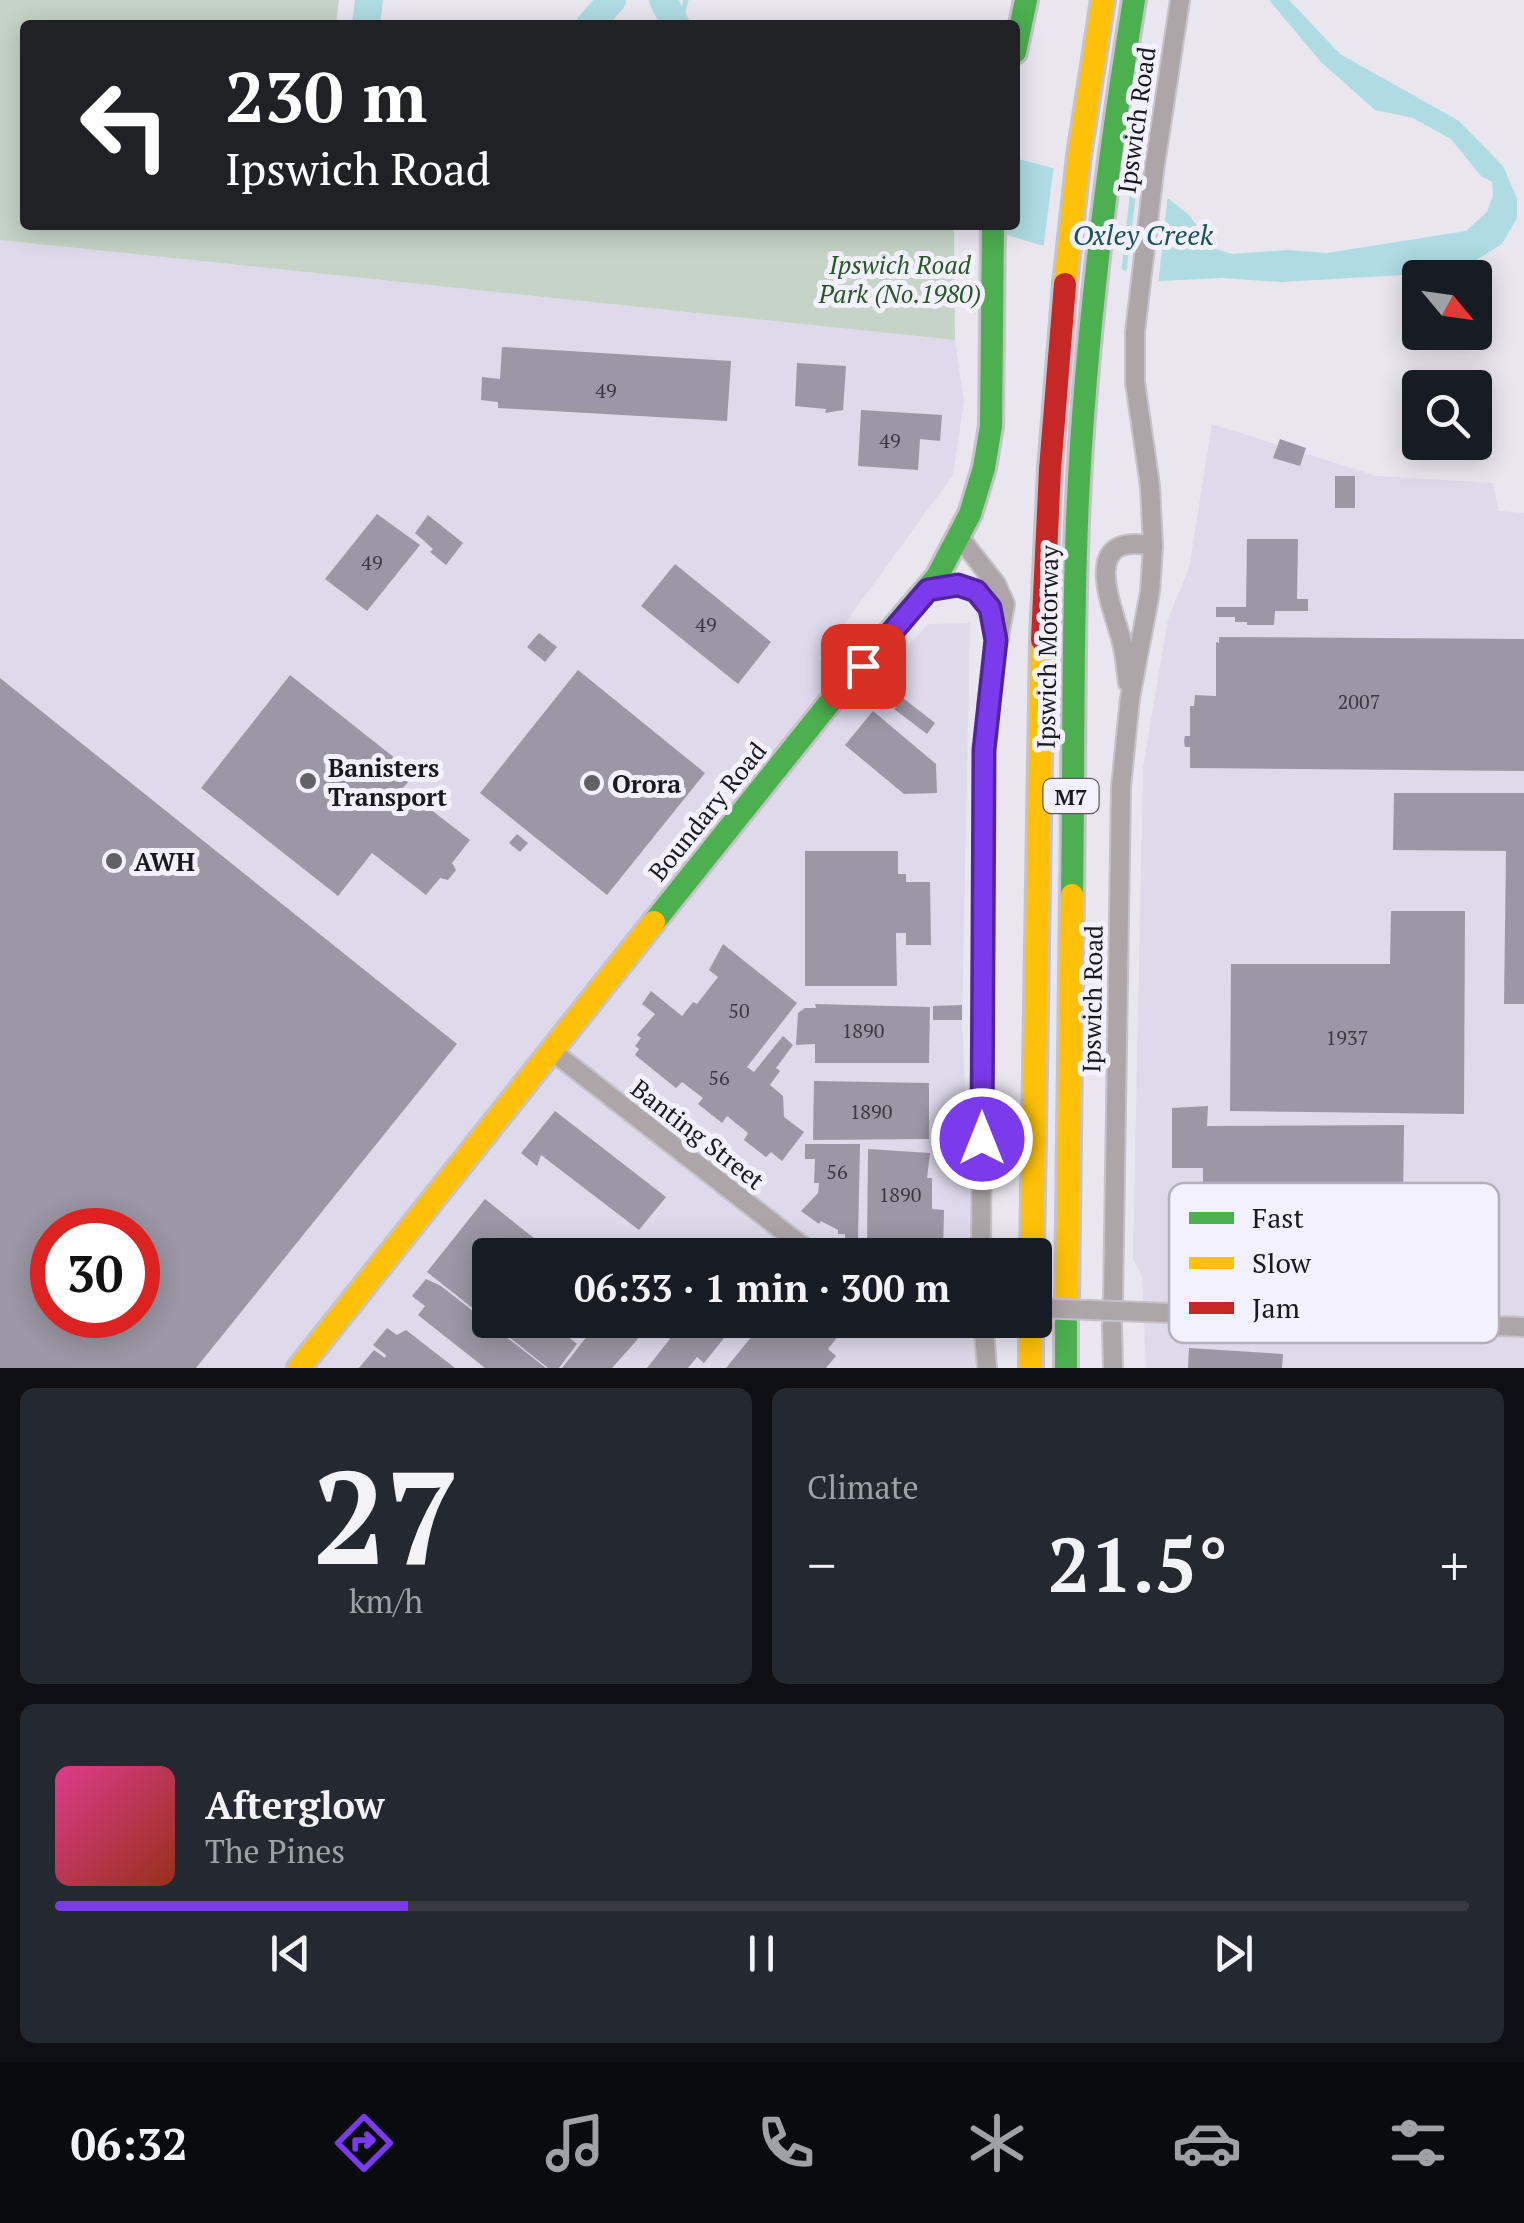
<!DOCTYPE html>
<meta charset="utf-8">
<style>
body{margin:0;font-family:"PT Serif",serif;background:#242831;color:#f1f3f6;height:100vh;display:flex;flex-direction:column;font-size:38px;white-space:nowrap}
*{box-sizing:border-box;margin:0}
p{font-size:32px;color:#9ea1a6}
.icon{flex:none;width:55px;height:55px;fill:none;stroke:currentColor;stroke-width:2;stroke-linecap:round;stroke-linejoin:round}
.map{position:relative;height:1368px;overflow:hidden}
.panel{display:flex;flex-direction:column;gap:20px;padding:20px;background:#0d0f14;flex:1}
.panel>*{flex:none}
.banner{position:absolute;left:20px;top:20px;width:1000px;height:210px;border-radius:10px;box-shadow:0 5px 25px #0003;background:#202124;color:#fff;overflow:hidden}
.needle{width:65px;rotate:119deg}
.controls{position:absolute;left:1402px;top:260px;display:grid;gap:20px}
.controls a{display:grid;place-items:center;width:90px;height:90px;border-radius:10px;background:#171b24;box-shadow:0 5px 25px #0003;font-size:50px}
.speed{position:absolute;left:30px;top:1208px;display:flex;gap:20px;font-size:50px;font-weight:700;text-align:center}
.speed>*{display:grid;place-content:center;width:130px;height:130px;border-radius:50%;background:#171b24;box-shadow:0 5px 25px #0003;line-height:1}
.speed .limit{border:15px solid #d22;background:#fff;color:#111}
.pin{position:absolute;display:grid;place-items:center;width:85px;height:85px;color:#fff;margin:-42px;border-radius:20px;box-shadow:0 5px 15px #0006}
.me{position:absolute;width:110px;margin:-55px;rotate:0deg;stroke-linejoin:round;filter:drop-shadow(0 0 8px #0008)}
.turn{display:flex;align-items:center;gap:35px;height:210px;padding:0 40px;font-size:45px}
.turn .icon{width:130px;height:130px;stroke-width:2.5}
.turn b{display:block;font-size:70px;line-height:85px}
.big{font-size:75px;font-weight:700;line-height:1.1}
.panel .tile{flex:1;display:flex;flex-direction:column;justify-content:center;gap:15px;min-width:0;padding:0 35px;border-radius:15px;background:#242831}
.panel .dial{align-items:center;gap:0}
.dial b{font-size:130px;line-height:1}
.song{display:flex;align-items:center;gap:30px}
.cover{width:120px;height:120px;border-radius:15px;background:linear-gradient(135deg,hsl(330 70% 55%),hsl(10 70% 35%))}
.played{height:10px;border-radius:5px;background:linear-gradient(90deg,#7c3aed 25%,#363941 25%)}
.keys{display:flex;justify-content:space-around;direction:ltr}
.heat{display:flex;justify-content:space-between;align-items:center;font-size:55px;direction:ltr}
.panel .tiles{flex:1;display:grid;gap:20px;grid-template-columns:1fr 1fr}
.tile:last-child{grid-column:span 2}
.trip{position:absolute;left:472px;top:1238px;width:580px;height:100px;border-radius:10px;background:#171b24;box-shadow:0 5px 25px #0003;font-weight:700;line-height:100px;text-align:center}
.dock{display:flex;height:160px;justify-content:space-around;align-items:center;background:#090b0e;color:#9ea1a6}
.dock .icon{width:70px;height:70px}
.dock .current{color:#7c3aed}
.dock b{font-size:45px;color:#f1f3f6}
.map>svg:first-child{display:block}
.built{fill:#dedaeb;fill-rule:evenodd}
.green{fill:#c5d4c7}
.water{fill:#aedce2}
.pier{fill:#e9e6f0}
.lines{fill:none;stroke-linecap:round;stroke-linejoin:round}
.stream{stroke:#aedce2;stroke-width:5}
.river{stroke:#aedce2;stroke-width:28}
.building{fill:#9b97a4;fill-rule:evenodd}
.street-casing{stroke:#c5c2c9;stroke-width:22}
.fast-casing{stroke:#c5c2c9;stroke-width:28}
.slow-casing{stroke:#c5c2c9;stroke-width:28}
.jam-casing{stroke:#c5c2c9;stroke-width:28}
.street{stroke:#aea5a8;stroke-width:18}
.fast{stroke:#4caf50;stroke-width:22}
.slow{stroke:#ffc107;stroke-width:22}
.jam{stroke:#c62828;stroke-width:22}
.street-bridge-casing{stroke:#c5c2c9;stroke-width:22;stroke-linecap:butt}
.street-bridge{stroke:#aea5a8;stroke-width:18}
.route-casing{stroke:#51269a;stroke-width:25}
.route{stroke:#7c3aed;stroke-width:18}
.poi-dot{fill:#626168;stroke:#f4f1fe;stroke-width:4}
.labels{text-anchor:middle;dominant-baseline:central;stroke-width:10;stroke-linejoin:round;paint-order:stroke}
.number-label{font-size:20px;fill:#3a3840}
.shield{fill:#f4f1fe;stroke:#5b5a61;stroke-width:2.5}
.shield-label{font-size:22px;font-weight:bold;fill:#1a191e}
.street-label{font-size:25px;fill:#1a191e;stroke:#f4f1fe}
.park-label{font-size:25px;font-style:italic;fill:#265925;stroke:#f4f1fe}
.poi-label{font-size:25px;font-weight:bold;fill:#1a191e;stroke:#f4f1fe;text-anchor:start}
.water-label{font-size:28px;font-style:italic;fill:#1a5458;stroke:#f4f1fe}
.key{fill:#f4f1fe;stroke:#b3b0bb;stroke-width:2.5}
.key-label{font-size:28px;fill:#1a191e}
</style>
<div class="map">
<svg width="1524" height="1368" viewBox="0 0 1524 1368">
<rect width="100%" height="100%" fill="#e9e6f0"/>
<!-- built -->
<g class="built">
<path d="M0 240 955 340 964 401 953 475 819 659 862 695 928 624 970 623 962 1020 972 1255H490V1320H975L978 1368H0ZM52 1230H138V1315H52Z"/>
<polygon points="1212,424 1377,476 1493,483 1499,511 1524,513 1524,1368 1146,1368 1142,1276 1133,1259 1143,768 1168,619 1189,568"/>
</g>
<!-- green -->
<polygon class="green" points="0,0 339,0 336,25 25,25 25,225 939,225 954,229 955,340 0,240"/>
<!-- water -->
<polygon class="water" points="1269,0 1289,0 1340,54 1459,121 1503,166 1517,198 1517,218 1502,244 1457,272 1281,282 1223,278 1160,281 1007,235 969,227 1015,225 1015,158 1169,199 1189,215 1213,248 1232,254 1287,250 1327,253 1466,231 1487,212 1493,195 1492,182 1481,176 1451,139 1413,118 1375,110 1321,62"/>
<!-- pier -->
<g class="pier">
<polygon points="1054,164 1131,184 1121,275 1043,251"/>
<polygon points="1137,186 1168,194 1158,286 1126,276"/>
</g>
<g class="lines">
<!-- stream -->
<polyline class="stream" points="680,25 686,0"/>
<!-- river -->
<g class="river">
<polyline points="663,0 676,25"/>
<polyline points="366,25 369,0"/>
<polyline points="590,25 612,0"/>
</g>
</g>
<!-- building -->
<g class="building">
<polygon points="502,347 731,361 727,421 498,408 498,402 481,400 482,377 500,379"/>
<polygon points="797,363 846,366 843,410 825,413 826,409 795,406"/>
<polygon points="861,410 942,415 940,441 920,439 918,470 858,466"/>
<polygon points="1280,439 1306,448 1300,466 1273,458"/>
<rect x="1335" y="476" width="20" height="32"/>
<polygon points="377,514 420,545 367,611 325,579"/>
<polygon points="428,515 463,543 446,565 430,552 433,549 415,533"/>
<polygon points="1247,539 1298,539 1297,599 1308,599 1308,611 1275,611 1274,625 1247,625 1247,622 1235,622 1235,617 1216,617 1216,607 1246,607"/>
<polygon points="675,564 771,642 738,684 641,606"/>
<polygon points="539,633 557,647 545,662 527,647"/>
<polygon points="1219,637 1524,639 1524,771 1190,768 1190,747 1185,747 1184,741 1185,736 1190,736 1190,706 1194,706 1195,695 1216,696 1216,642 1219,643"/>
<polygon points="578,670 705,773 607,895 480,793"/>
<polygon points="290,675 415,774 403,788 470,840 452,863 456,870 448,880 440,878 426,895 372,853 338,896 201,788"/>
<path d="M0 678 457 1044 196 1368H0ZM52 1230H138V1315H52Z"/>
<polygon points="903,698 935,723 927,734 894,709"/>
<polygon points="873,711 936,764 937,793 904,794 845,745"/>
<polygon points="1394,793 1524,793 1524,1004 1504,1004 1506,851 1393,850"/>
<polygon points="517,834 528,843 520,852 509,843"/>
<polygon points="805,851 898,851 898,874 906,874 906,882 930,882 931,945 906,945 906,933 896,933 897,986 805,986"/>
<polygon points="1391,911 1465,911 1464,1114 1230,1111 1231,964 1390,964"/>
<polygon points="723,944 797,1003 747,1067 754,1072 783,1036 793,1045 776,1068 780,1071 770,1085 783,1096 784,1117 804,1132 782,1161 771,1152 766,1157 744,1140 748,1133 727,1116 722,1123 698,1104 703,1098 682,1082 676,1088 635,1055 639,1049 635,1046 641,1038 637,1035 655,1014 642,1004 651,991 682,1016 693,1002 697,1004 718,977 709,970"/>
<polygon points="815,1004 930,1007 929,1063 815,1063 815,1044 796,1045 798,1013 805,1008 816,1008"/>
<polygon points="962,1005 962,1020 933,1020 933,1006"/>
<polygon points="814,1081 929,1083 929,1139 813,1140"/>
<polygon points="1208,1106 1207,1126 1404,1125 1403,1209 1393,1210 1394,1222 1390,1222 1389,1285 1204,1285 1203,1168 1172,1168 1172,1108"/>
<polygon points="555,1111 666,1197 639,1230 541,1155 537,1166 521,1153"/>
<polygon points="805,1144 860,1144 858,1239 845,1238 845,1234 838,1234 838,1230 821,1221 819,1224 801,1211 818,1193 819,1183 814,1183 815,1159 805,1159"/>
<polygon points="868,1149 930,1153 927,1178 932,1178 932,1209 944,1210 943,1250 867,1251"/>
<polygon points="485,1199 555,1255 490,1255 490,1320 568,1320 560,1330 577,1344 559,1368 548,1368 427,1272"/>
<polygon points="426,1279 441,1286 546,1368 485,1368 418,1315 425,1306 412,1296"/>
<polygon points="600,1320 636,1320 644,1327 637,1340 612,1368 562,1368"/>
<polygon points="674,1320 733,1320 722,1334 725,1337 704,1363 697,1357 688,1368 647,1368 670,1339 663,1333"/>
<polygon points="765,1320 832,1320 844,1329 828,1349 836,1356 826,1368 726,1368"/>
<polygon points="387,1328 397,1335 406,1330 455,1368 359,1368 374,1350 385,1358 386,1355 373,1345"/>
<polygon points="1189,1348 1283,1354 1282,1368 1188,1368"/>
</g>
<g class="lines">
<!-- street casing -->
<g class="street-casing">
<g id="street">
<polyline points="960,538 996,584 1005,604 988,696 984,750 981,1255"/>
<path d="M928 590C974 582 987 587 995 635"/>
<path d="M1128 683C1126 667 1125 651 1120 635 1108 595 1083 532 1153 546"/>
<polyline points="552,1051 814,1255"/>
<polyline points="1113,1301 1121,787 1130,698 1150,592 1153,546 1150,486 1135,382 1135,332 1154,171 1180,0"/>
<polyline points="1145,1312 1524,1327"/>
<polyline points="983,1320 987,1368"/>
<polyline points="1112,1325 1113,1368"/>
</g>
</g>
<!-- fast casing -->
<g class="fast-casing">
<g id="fast">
<polyline points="1015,52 1026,0"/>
<path d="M1072 895C1074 770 1072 646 1077 522 1084 347 1106 172 1134 0"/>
<polyline points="654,922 827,706 937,577 970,514 984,468 991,426 993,225"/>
<polyline points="1066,1323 1066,1368"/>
</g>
</g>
<!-- slow casing -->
<g class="slow-casing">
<g id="slow">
<polyline points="1065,284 1079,156 1103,0"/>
<polyline points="1032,1255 1042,640"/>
<polyline points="1067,1299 1072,895"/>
<polyline points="1031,1322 1031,1368"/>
<polyline points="299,1368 654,922"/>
</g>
</g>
<!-- jam casing -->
<g class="jam-casing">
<polyline id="jam" points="1042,640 1050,469 1065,284"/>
</g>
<!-- street -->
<use href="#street" class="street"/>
<!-- fast -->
<use href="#fast" class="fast"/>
<!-- slow -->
<use href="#slow" class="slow"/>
<!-- jam -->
<use href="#jam" class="jam"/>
<!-- street-bridge casing -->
<g class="street-bridge-casing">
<polyline id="street-bridge" points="1035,1308 1145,1312"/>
</g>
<!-- street-bridge -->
<use href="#street-bridge" class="street-bridge"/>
</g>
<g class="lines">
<!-- route casing -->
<g class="route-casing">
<polyline id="route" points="863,666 928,590 958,585 976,591 990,608 996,640 984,750 982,1139"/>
</g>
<!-- route -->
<use href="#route" class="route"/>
</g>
<!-- markers -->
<g class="poi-dot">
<circle cx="308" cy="781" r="10"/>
<circle cx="592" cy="783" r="10"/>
<circle cx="114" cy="861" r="10"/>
</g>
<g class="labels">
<!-- number labels -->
<g class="number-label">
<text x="606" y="390">49</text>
<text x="890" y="440">49</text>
<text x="372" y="562">49</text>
<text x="706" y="624">49</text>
<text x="1359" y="701">2007</text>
<text x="739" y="1010">50</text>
<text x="863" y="1030">1890</text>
<text x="1347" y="1037">1937</text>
<text x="719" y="1077">56</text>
<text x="871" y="1111">1890</text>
<text x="837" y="1171">56</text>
<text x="900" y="1194">1890</text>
</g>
<!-- shield labels -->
<rect class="shield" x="1043.5" y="779" width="55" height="34" rx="8"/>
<g class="shield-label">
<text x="1071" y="796">M7</text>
</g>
<!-- street labels -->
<g class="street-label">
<text transform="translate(1136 120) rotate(-82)">Ipswich Road</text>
<text transform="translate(1047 647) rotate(-89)">Ipswich Motorway</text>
<text transform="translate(707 811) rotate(-51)">Boundary Road</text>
<text transform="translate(1092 999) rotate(-89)">Ipswich Road</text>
<text transform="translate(698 1134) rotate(38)">Banting Street</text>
</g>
<!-- park labels -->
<g class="park-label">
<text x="900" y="264">Ipswich Road<tspan x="900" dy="29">Park (No.1980)</tspan></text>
</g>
<!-- poi labels -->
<g class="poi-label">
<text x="328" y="767">Banisters<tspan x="328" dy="29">Transport</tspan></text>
<text x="612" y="783">Orora</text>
<text x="134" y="861">AWH</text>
</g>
<!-- water labels -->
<g class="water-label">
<text x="1143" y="234">Oxley Creek</text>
</g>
</g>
<!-- legend -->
<rect x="1169" y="1183" width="330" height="160" rx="15" class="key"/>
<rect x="1189" y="1212" width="45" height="12" fill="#4caf50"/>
<rect x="1189" y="1257" width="45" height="12" fill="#ffc107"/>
<rect x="1189" y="1302" width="45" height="12" fill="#c62828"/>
<g class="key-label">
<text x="1252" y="1228">Fast</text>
<text x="1252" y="1273">Slow</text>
<text x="1252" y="1318">Jam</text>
</g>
</svg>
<div class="controls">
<a><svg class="needle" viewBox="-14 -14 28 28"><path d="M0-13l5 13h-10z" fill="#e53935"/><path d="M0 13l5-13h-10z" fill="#9ea1a6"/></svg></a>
<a><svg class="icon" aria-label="search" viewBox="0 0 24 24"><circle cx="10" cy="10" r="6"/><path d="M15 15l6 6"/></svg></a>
</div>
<div class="speed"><div class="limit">30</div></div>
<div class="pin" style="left:863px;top:666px;background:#d93025"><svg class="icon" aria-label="arrive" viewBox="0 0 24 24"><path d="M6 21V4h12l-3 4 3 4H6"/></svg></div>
<svg class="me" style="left:982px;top:1139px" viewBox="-20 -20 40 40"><circle r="17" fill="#7c3aed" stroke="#fff" stroke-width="3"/><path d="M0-11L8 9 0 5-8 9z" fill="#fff"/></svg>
<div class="trip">06:33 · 1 min · 300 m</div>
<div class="banner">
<div class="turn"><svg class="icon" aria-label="left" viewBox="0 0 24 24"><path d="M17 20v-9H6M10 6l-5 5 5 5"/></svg><div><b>230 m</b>Ipswich Road</div></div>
</div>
</div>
<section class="panel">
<div class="tiles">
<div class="tile dial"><b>27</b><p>km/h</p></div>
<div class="tile"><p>Climate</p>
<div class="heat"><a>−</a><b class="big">21.5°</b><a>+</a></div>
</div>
<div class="tile">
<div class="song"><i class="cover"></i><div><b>Afterglow</b><p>The Pines</p></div></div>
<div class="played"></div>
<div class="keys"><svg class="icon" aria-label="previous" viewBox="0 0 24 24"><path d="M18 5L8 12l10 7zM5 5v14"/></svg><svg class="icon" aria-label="pause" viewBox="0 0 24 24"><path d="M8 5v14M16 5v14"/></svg><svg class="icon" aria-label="next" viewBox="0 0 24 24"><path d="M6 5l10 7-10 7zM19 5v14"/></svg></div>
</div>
</div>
</section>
<nav class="dock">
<b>06:32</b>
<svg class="icon current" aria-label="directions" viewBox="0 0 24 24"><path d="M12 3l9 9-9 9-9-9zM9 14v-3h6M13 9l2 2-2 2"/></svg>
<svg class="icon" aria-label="music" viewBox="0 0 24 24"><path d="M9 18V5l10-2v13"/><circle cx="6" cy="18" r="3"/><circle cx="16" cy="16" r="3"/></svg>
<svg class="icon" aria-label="phone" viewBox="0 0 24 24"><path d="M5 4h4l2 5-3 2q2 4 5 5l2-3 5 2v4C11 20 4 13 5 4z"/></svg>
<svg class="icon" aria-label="climate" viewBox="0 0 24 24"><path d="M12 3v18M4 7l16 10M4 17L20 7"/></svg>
<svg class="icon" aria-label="car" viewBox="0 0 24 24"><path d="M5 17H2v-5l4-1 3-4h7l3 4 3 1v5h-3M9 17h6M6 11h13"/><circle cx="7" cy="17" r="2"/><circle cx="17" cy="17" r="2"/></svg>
<svg class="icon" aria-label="filters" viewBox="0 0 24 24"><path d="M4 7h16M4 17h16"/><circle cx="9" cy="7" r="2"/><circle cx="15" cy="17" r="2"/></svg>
</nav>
